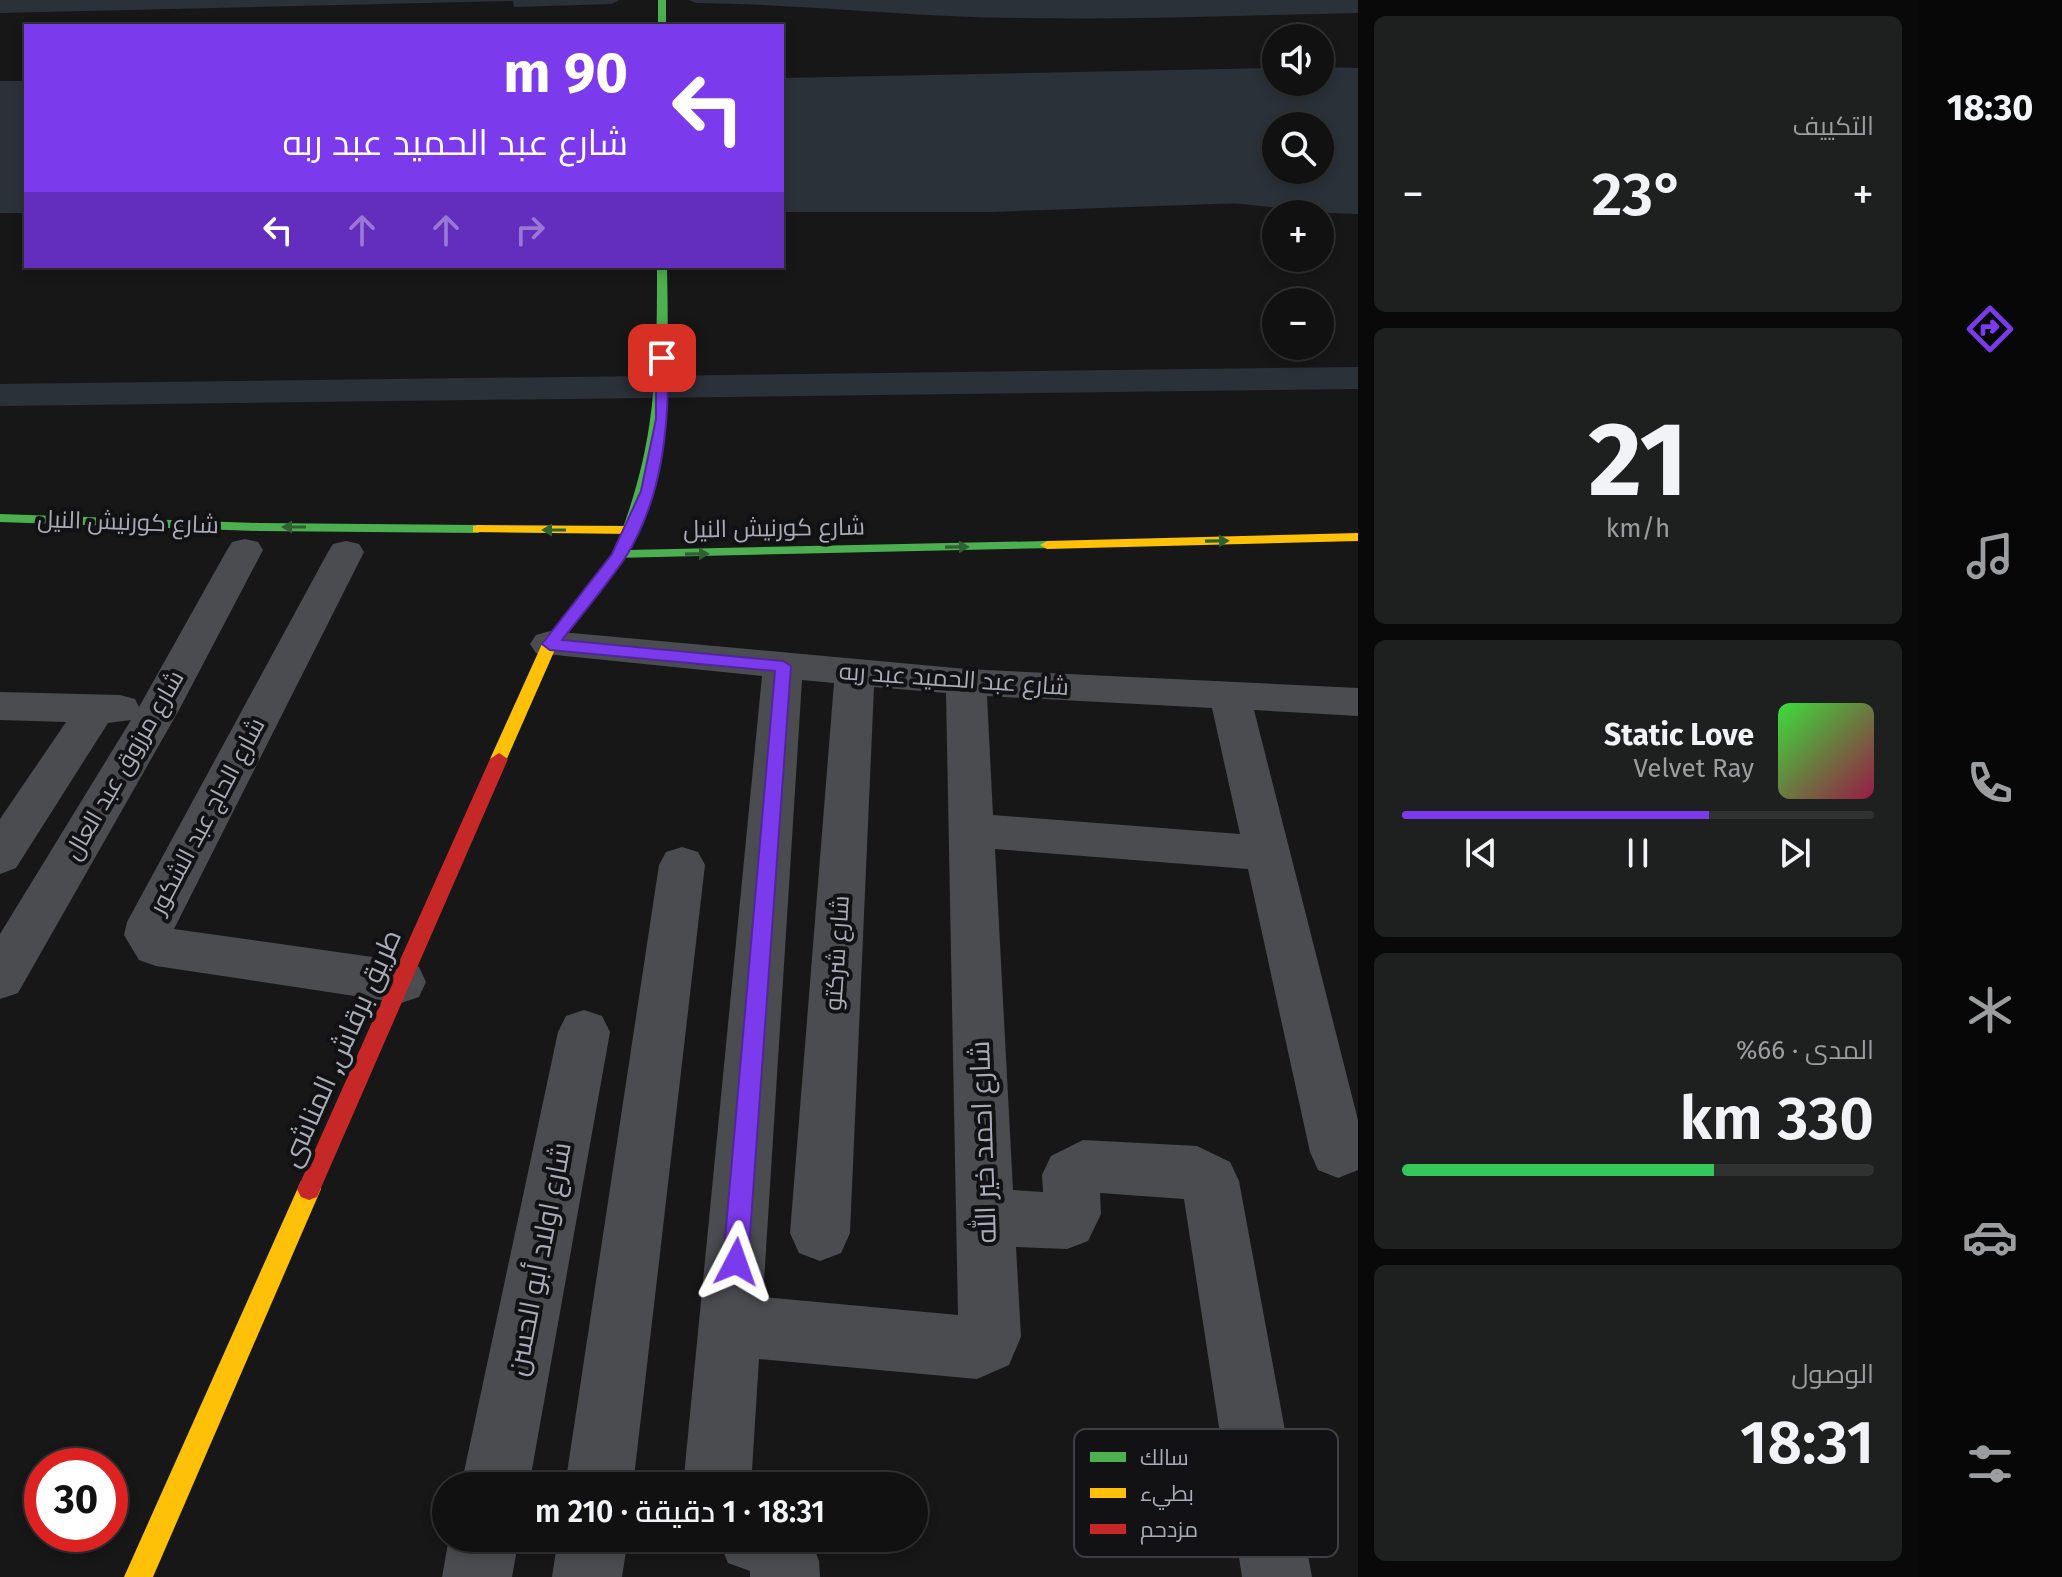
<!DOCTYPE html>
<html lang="ar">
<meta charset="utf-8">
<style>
body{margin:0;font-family:"Fira Sans",Cairo,sans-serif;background:#1e1f1f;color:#f1f3f6;direction:rtl;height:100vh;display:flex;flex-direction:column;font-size:30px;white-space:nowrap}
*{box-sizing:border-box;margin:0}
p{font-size:26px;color:#9c9d9f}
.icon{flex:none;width:44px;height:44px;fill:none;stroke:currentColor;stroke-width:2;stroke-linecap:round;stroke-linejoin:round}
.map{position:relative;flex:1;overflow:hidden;direction:ltr}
.drawer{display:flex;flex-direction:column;gap:16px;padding:16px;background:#090909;width:560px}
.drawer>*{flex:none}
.top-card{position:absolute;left:24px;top:24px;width:760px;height:244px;border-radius:0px;box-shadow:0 4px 12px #0003,0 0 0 2px #303131;direction:rtl;background:#7c3aed;color:#fff;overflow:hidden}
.buttons{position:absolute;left:1262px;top:24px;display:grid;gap:16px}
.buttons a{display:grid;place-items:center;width:72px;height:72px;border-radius:50%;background:#111;box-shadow:0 4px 12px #0003,0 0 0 2px #303131;font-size:40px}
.speed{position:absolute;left:24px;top:1448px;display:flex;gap:16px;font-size:40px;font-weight:700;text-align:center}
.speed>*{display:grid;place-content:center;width:104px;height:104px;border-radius:50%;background:#111;box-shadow:0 4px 12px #0003,0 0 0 2px #303131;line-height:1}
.speed .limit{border:12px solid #d22;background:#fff;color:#111}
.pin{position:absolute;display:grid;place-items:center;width:68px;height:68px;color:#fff;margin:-34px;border-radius:16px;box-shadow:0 4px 12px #0006}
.me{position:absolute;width:88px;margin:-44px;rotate:4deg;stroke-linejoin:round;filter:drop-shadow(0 0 6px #0008)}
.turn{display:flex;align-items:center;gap:28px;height:168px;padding:0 24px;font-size:36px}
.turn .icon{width:104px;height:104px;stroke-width:2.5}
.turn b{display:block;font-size:56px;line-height:68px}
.lanes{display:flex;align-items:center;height:76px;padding:0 24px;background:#0003;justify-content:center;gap:40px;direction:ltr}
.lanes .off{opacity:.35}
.big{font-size:60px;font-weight:600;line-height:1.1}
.drawer .widget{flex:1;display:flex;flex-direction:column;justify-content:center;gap:12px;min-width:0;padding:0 28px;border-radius:12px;background:#1e1f1f}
.drawer .dial{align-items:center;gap:0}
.dial b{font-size:104px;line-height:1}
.song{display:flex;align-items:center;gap:24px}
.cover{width:96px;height:96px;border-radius:12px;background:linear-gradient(135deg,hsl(120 70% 55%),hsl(340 70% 35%))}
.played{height:8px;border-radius:4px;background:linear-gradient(90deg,#7c3aed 65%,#303131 65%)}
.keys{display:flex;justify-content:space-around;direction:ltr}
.heat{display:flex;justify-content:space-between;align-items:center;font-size:44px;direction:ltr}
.charge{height:12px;border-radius:6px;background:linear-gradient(90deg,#34c759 66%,#303131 0)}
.trip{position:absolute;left:432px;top:1472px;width:496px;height:80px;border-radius:40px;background:#111;box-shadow:0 4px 12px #0003,0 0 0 2px #303131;font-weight:600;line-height:80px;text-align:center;direction:rtl}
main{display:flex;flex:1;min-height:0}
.tabs{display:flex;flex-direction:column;width:144px;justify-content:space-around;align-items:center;background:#070707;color:#9c9d9f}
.tabs .icon{width:56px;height:56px}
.tabs .active{color:#7c3aed}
.tabs b{font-size:36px;color:#f1f3f6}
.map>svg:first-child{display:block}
.water{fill:#2b3139;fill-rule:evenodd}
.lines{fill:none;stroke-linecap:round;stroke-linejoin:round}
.canal{fill:#2b3139;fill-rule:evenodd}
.street{fill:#4b4c50;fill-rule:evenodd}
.fast{fill:#4caf50;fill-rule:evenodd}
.slow{fill:#ffc107;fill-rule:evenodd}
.jam{fill:#c62828;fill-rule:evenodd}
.oneway{fill:#2f6032}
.route{fill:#7c3aed;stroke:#51269a;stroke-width:2}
.labels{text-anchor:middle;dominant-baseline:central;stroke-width:8;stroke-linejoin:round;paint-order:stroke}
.street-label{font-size:24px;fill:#a9acb8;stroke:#121113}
.near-street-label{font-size:28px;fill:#a9acb8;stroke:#121113}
.key{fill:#121113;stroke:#3f4045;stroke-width:2}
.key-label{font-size:22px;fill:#a9acb8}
</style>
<main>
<nav class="tabs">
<b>18:30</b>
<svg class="icon active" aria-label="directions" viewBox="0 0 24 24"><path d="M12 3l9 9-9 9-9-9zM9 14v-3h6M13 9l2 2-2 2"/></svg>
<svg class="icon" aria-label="music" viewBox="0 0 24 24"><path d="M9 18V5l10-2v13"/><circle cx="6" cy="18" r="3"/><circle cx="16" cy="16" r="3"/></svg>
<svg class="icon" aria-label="phone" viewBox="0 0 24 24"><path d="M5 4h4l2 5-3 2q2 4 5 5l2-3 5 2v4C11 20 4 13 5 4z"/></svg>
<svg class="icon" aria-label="climate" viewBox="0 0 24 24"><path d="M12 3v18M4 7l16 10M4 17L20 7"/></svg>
<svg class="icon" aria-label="car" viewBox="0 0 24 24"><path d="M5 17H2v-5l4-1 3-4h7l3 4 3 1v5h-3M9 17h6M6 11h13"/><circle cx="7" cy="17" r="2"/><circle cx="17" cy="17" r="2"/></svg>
<svg class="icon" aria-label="filters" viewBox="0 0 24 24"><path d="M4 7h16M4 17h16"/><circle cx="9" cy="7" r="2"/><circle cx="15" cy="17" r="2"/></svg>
</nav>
<section class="drawer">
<div class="widget"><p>التكييف</p>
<div class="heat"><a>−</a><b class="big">23°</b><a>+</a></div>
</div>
<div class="widget dial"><b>21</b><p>km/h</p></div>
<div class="widget">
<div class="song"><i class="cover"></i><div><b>Static Love</b><p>Velvet Ray</p></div></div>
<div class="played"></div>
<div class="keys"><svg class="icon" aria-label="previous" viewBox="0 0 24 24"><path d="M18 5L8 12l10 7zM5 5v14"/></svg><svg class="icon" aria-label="pause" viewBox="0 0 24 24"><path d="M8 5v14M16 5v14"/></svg><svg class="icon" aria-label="next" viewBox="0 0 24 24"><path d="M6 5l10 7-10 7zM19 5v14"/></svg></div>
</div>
<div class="widget"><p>المدى · 66%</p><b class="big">330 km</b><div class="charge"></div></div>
<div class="widget"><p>الوصول</p><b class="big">18:31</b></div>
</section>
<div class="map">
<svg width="1358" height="1577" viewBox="0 0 1358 1577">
<rect width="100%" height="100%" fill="#171717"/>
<!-- water -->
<g class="water">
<polygon points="0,0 619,0 612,4 514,7 513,1 0,13"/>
<path d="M689 0H1358V13C1245 15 1131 20 1018 18 911 17 804 4 696 3Z"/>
<path d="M1320 67 1358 68V214C1301 213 1246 202 1189 200 1053 194 918 198 782 198V78L1276 68V82H1320ZM1276 126H1320V170H1276Z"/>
<rect x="0" y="81" width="26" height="132"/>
</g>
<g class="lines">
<!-- canal -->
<g class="canal">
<polygon points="1358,181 1358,199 990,212 782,212 782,194 990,194"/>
<polygon points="1358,367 1358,389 0,406 0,384"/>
</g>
<!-- street -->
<g class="street">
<polygon points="245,539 258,542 263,550 179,710 18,993 0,999 0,934 131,720 108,723 16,868 0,874 0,819 66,722 0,720 0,692 120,695 135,699 139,707 227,550 232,542"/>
<polygon points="346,541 359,544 364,552 174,929 401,961 419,967 426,982 419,997 401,1003 156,966 139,960 124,935 127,922 328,552 333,544"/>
<path d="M550 631 966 669 1358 688V716L1254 710 1358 1120V1170L1338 1178 1318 1170 1310 1152 1248 869 995 849 1013 1190 1043 1192 1042 1175 1051 1156 1083 1140 1197 1146 1230 1162 1239 1181 1312 1577H1242L1184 1199 1100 1193 1101 1214 1088 1241 1067 1249 1016 1247 1021 1337 1009 1365 977 1379 759 1359 751 1486H683L762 676 536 653 530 644 536 635ZM802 680 834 683 790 1233 799 1253 820 1261 841 1253 850 1233 874 687 946 693 958 1315 763 1297ZM987 696 1212 708 1240 834 993 815Z"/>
<polygon points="682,847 698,852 705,865 633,1486 565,1486 659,865 666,852"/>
<polygon points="584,1010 602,1016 610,1032 529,1486 461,1486 558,1032 566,1016"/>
<polygon points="449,1538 519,1538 512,1577 442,1577"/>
<polygon points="558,1538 628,1538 622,1577 552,1577"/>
<polygon points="718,1538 810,1538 819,1561 820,1577 750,1577 750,1571 728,1563"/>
</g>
<!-- fast -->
<g class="fast">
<rect x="658" y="0" width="8" height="26"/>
<path d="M657 266H667C669 371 670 451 628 550L1047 541 1052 542V548L614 558 612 555C656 451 657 377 657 266Z"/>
<polygon points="0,514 259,523 478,525 485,529 478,533 259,531 0,522"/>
</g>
<!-- slow -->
<g class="slow">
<polygon points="478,525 632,526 639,530 632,534 473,532 473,526"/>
<polygon points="1358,533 1358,541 1047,549 1040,545 1047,541"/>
<polygon points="619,551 626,555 557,645 505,763 493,763 490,759 542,644 614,552"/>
<polygon points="309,1178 317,1181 321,1189 153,1577 124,1577 301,1181"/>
</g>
<!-- jam -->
<polygon class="jam" points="499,753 508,759 317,1197 309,1200 301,1197 297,1189 301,1181 490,759"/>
</g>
<!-- one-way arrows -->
<defs><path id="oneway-solid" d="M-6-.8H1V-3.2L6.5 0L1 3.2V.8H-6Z" transform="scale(2)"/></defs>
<g class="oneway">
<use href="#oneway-solid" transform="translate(294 527) rotate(-180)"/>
<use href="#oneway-solid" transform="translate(554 530) rotate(-180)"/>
<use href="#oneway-solid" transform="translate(1217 541) rotate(-1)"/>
<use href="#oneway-solid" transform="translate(957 547) rotate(-1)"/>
<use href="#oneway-solid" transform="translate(697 554) rotate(-1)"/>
</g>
<!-- route -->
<path class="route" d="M662 354 668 358C669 426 663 498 625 558 606 586 583 613 562 640L783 661 791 666 748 1262 744 1271 736 1275 727 1271 723 1262 775 671 550 650 542 644 612 554 641 491 656 419V358Z"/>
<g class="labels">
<!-- street labels -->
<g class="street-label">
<text transform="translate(128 522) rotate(2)">شارع كورنيش النيل</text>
<text transform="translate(774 528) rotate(-1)">شارع كورنيش النيل</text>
<text transform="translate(954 679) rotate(4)">شارع عبد الحميد عبد ربه</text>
<text transform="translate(124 765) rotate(-60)">شارع مرزوق عبد العال</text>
<text transform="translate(207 816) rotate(-62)">شارع الحاج عبد الشكور</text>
<text transform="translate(837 953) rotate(-86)">شارع شركتو</text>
</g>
<!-- near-street labels -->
<g class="near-street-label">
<text transform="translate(341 1048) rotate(-66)">طريق برقاش, المناشى</text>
<text transform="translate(983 1142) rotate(-92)">شارع احمد خير الله</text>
<text transform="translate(539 1259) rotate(-79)">شارع اولاد أبو الحسن</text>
</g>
</g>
<!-- legend -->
<rect x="1074" y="1429" width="264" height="128" rx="12" class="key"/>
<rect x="1090" y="1452" width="36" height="10" fill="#4caf50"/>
<rect x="1090" y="1488" width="36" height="10" fill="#ffc107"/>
<rect x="1090" y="1524" width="36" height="10" fill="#c62828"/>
<g class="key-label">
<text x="1140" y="1465">سالك</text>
<text x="1140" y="1501">بطيء</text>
<text x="1140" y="1537">مزدحم</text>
</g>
</svg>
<div class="buttons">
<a><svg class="icon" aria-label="sound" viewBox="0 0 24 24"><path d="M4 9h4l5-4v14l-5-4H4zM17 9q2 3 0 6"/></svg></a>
<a><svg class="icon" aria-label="search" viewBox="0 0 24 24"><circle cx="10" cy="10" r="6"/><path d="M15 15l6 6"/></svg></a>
<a>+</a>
<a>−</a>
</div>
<div class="speed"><div class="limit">30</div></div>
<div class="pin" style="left:662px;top:358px;background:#d93025"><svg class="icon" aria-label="arrive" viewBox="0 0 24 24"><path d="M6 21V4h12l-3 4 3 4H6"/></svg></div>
<svg class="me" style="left:736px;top:1262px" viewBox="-20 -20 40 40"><path d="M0-17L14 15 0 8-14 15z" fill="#7c3aed" stroke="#fff" stroke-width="4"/></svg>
<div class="trip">18:31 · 1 دقيقة · 210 m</div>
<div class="top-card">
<div class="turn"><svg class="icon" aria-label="left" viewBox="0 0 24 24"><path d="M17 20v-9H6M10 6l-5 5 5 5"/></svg><div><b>90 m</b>شارع عبد الحميد عبد ربه</div></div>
<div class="lanes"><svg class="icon" aria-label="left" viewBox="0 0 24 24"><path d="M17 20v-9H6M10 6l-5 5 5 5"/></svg><svg class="icon off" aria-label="ahead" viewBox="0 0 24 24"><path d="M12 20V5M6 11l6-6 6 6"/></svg><svg class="icon off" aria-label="ahead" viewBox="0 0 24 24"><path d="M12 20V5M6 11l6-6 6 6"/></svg><svg class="icon off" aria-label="right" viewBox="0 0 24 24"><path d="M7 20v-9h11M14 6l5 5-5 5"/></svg></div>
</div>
</div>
</main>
